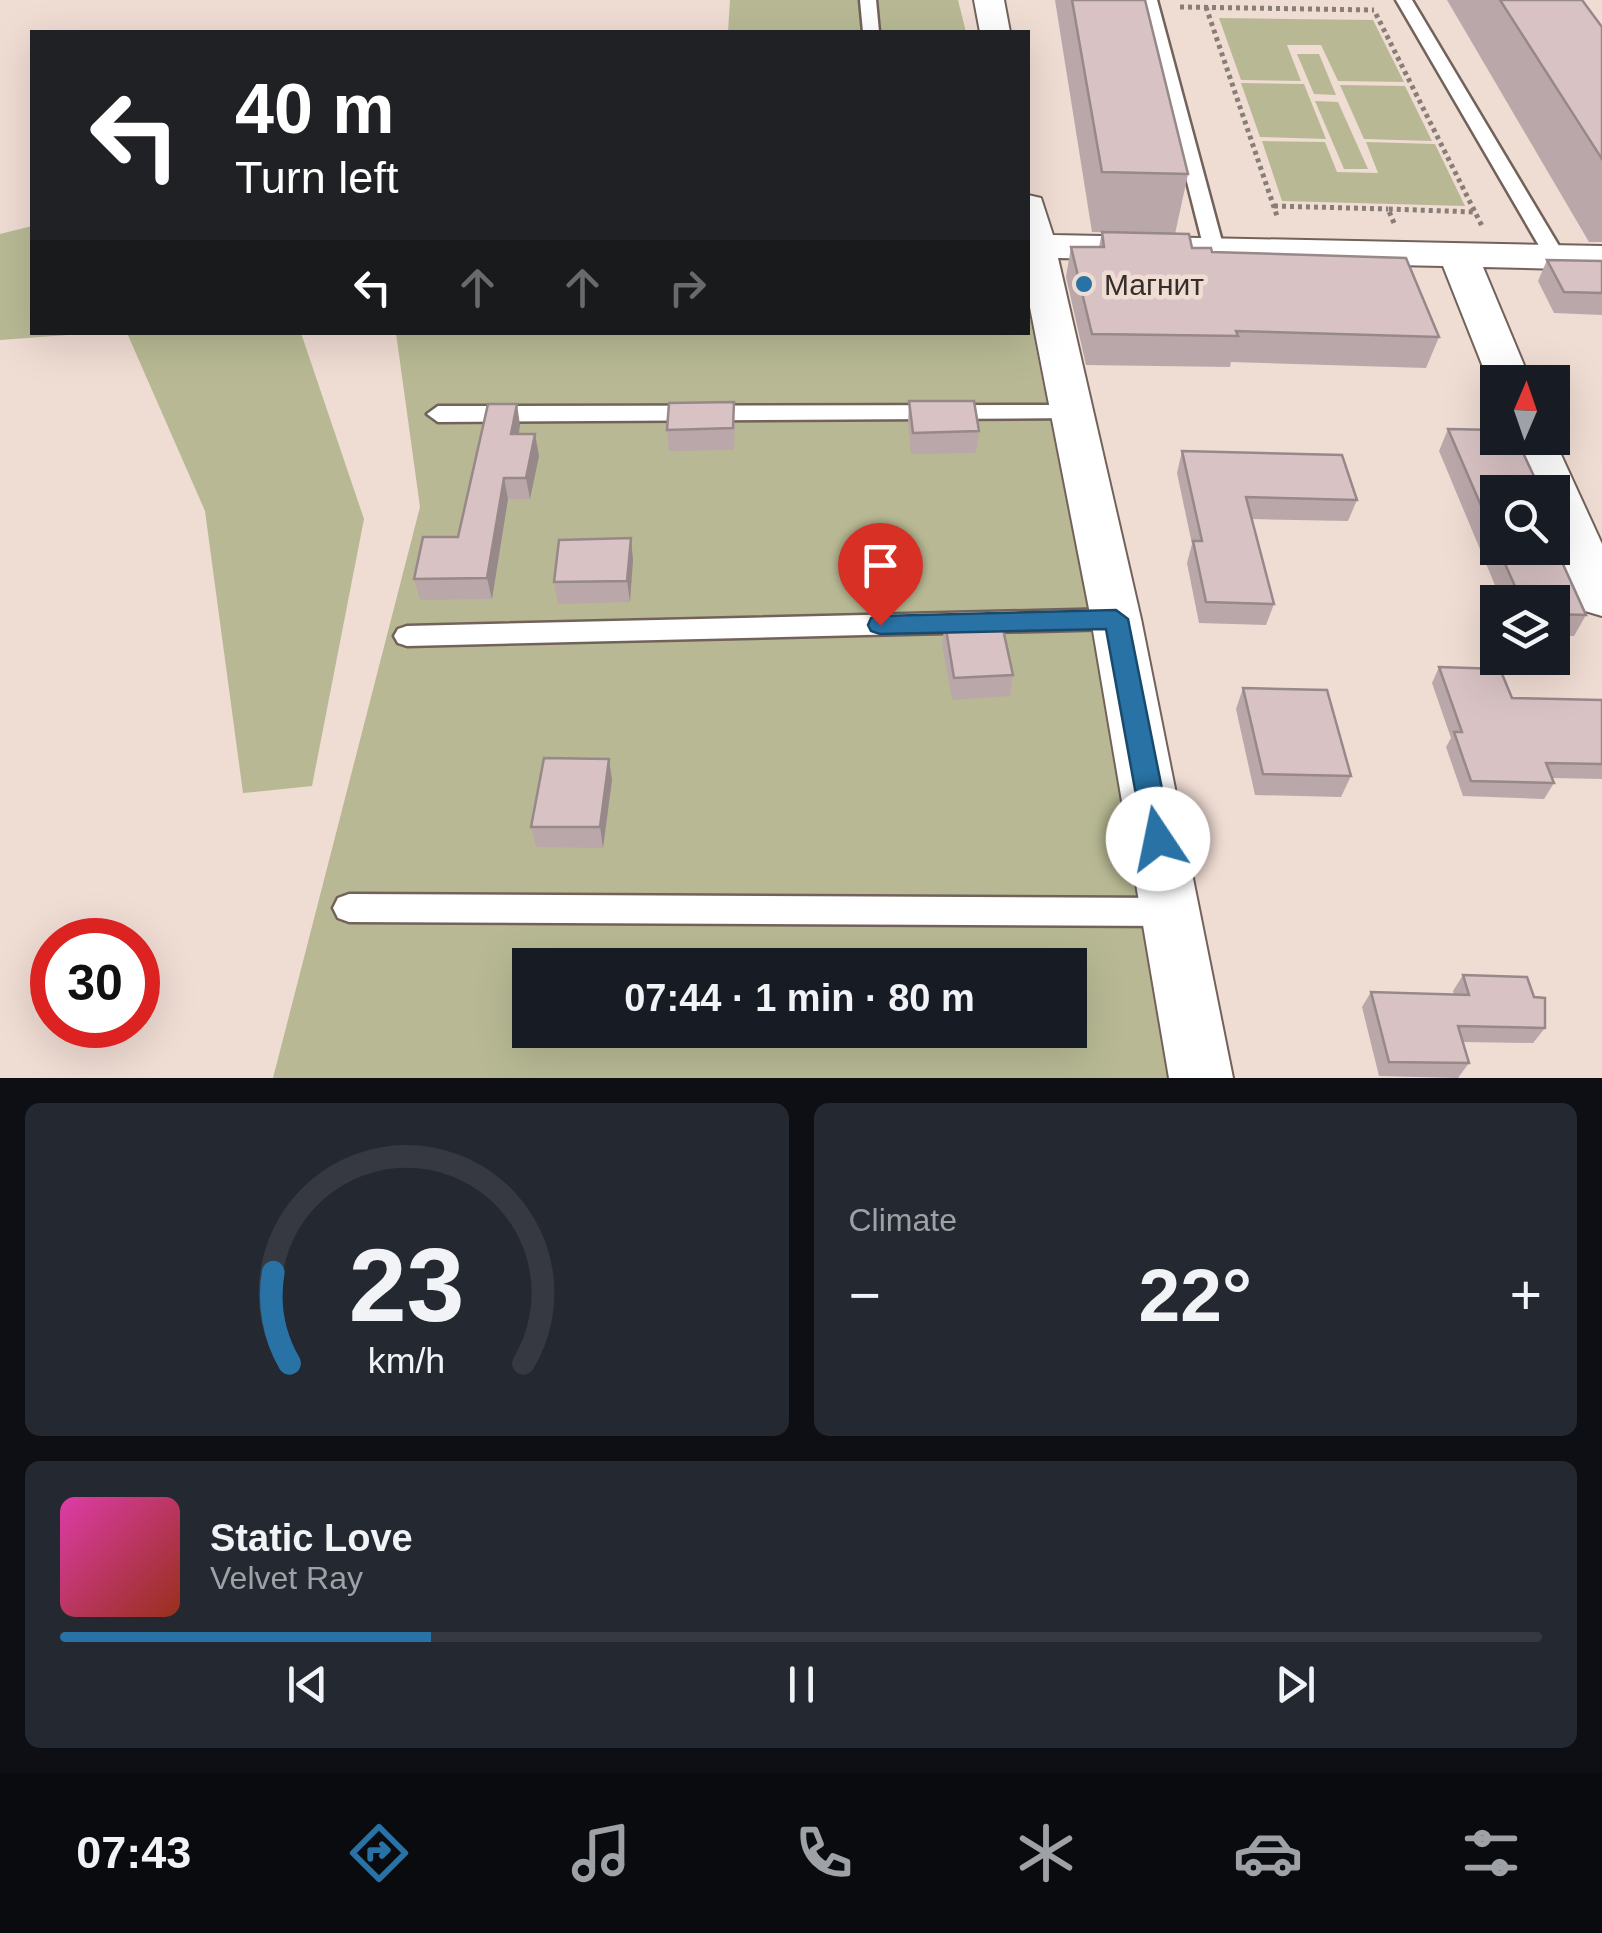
<!DOCTYPE html>
<meta charset="utf-8">
<style>
body{margin:0;font-family:Helvetica,sans-serif;background:#242831;color:#f1f3f6;height:100vh;display:flex;flex-direction:column;font-size:38px;white-space:nowrap}
*{box-sizing:border-box;margin:0}
p{font-size:32px;color:#9ea1a6}
.icon{flex:none;width:55px;height:55px;fill:none;stroke:currentColor;stroke-width:2;stroke-linecap:round;stroke-linejoin:round}
.map{position:relative;height:1078px;overflow:hidden}
.details{display:flex;flex-direction:column;gap:25px;padding:25px;background:#0d0f14;flex:1}
.details>*{flex:none}
.hud{position:absolute;left:30px;top:30px;width:1000px;height:305px;border-radius:0px;box-shadow:0 10px 40px #0002;background:#202124;color:#fff;overflow:hidden}
.needle{width:65px;rotate:2deg}
.fabs{position:absolute;left:1480px;top:365px;display:grid;gap:20px}
.fabs a{display:grid;place-items:center;width:90px;height:90px;border-radius:0px;background:#171b24;box-shadow:0 10px 40px #0002;font-size:50px}
.speed{position:absolute;left:30px;top:918px;display:flex;gap:20px;font-size:50px;font-weight:700;text-align:center}
.speed>*{display:grid;place-content:center;width:130px;height:130px;border-radius:50%;background:#171b24;box-shadow:0 10px 40px #0002;line-height:1}
.speed .limit{border:15px solid #d22;background:#fff;color:#111}
.pin{position:absolute;display:grid;place-items:center;width:85px;height:85px;color:#fff;margin:-102px -42px;border-radius:50% 50% 50% 0;rotate:-45deg;box-shadow:0 0 10px #0007}
.pin .icon{rotate:45deg}
.me{position:absolute;width:110px;margin:-55px;rotate:349deg;stroke-linejoin:round;filter:drop-shadow(0 0 8px #0008)}
.turn{display:flex;align-items:center;gap:35px;height:210px;padding:0 40px;font-size:45px}
.turn .icon{width:130px;height:130px;stroke-width:2.5}
.turn b{display:block;font-size:70px;line-height:85px}
.lanes{display:flex;align-items:center;height:95px;padding:0 40px;background:#0003;justify-content:center;gap:50px;direction:ltr}
.lanes .off{opacity:.35}
.big{font-size:75px;font-weight:600;line-height:1.1}
.details .card{flex:1;display:flex;flex-direction:column;justify-content:center;gap:15px;min-width:0;padding:0 35px;border-radius:15px;background:#242831}
.details .dial{align-items:center;gap:0}
.dial svg{height:260px;overflow:visible;fill:none;stroke:#363941;stroke-width:7;stroke-linecap:round;text-anchor:middle}
.dial text{fill:#f1f3f6;stroke:none}
.song{display:flex;align-items:center;gap:30px}
.cover{width:120px;height:120px;border-radius:15px;background:linear-gradient(135deg,hsl(320 70% 55%),hsl(10 70% 35%))}
.played{height:10px;border-radius:5px;background:linear-gradient(90deg,#2872a5 25%,#363941 25%)}
.keys{display:flex;justify-content:space-around;direction:ltr}
.heat{display:flex;justify-content:space-between;align-items:center;font-size:55px;direction:ltr}
.details .tiles{flex:1;display:grid;gap:25px;grid-template-columns:1fr 1fr}
.card:last-child{grid-column:span 2}
.trip{position:absolute;left:512px;top:948px;width:575px;height:100px;border-radius:0px;background:#171b24;box-shadow:0 10px 40px #0002;font-weight:600;line-height:100px;text-align:center}
.tabs{display:flex;height:160px;justify-content:space-around;align-items:center;background:#090b0e;color:#9ea1a6}
.tabs .icon{width:70px;height:70px}
.tabs .selected{color:#2872a5}
.tabs b{font-size:45px;color:#f1f3f6}
.map>svg:first-child{display:block}
.green{fill:#b8b994;fill-rule:evenodd}
.lines{fill:none;stroke-linecap:round;stroke-linejoin:round}
.service-casing{stroke:#72625a;stroke-width:5}
.minor-casing{stroke:#72625a;stroke-width:4}
.path{stroke:#897d77;stroke-width:5;stroke-dasharray:4 4;stroke-linecap:butt}
.service{fill:#fff;fill-rule:evenodd}
.minor{fill:#fff;fill-rule:evenodd}
.wall{fill:#baa7a9}
.shaded-wall{fill:#978889}
.building{fill:#d8c2c4;stroke:#978889;stroke-width:2.5}
.route{fill:#2872a5;stroke:#1a4a6b;stroke-width:2.5}
.poi-dot{fill:#2872a5;stroke:#efdcd3;stroke-width:4}
.labels{text-anchor:middle;dominant-baseline:central;stroke-width:9;stroke-linejoin:round;paint-order:stroke}
.poi-label{font-size:30px;fill:#352e2b;stroke:#efdcd3;text-anchor:start}
</style>
<div class="map">
<svg width="1602" height="1078" viewBox="0 0 1602 1078">
<rect width="100%" height="100%" fill="#efdcd3"/>
<!-- green -->
<g class="green">
<polygon points="730,0 958,0 966,32 728,32"/>
<polygon points="1219,18 1373,20 1404,82 1338,81 1321,45 1287,45 1301,81 1241,80"/>
<polygon points="1297,54 1319,54 1336,95 1314,94"/>
<polygon points="1241,83 1304,84 1326,139 1260,137"/>
<polygon points="1340,85 1405,86 1432,141 1364,139"/>
<polygon points="1315,101 1338,102 1368,169 1344,169"/>
<polygon points="1262,141 1325,142 1337,172 1378,173 1366,142 1435,144 1465,206 1282,201"/>
<polygon points="32,226 32,332 95,333 0,340 0,234"/>
<path d="M1028 308 1134 841 1170 1078H273L420 507 396 333 1028 332ZM530 965H1070V1030H530Z"/>
<polygon points="127,333 301,333 364,519 312,786 243,793 205,511"/>
</g>
<g class="lines">
<!-- service casing -->
<g class="service-casing">
<g id="service">
<polygon points="860,0 876,0 879,32 863,32"/>
<polygon points="1141,0 1157,0 1224,249 1221,253 1207,253 1204,249"/>
<polygon points="1396,0 1412,0 1565,256 1562,260 1548,260 1545,256"/>
<polygon points="1071,405 1082,413 1079,418 438,422 427,414 438,406"/>
<polygon points="1116,609 1125,612 1129,619 1125,626 1116,629 407,646 398,643 394,636 398,629 407,626"/>
<polygon points="349,894 1172,898 1183,902 1188,912 1183,922 1172,926 349,922 338,918 333,908 338,898"/>
</g>
</g>
<!-- minor casing -->
<g class="minor-casing">
<g id="minor">
<polygon points="974,0 1004,0 1010,32 980,32"/>
<polygon points="1028,195 1041,198 1053,235 1602,246 1602,270 1483,267 1531,382 1498,382 1498,392 1489,382 1443,266 1058,258 1141,619 1233,1078 1169,1078 1091,619 1028,297"/>
<path d="M1552 435 1602 544V616L1585 611C1561 568 1552 541 1552 492H1533L1510 438Z"/>
</g>
</g>
<!-- path -->
<g class="path">
<polyline points="1180,7 1374,10"/>
<polyline points="1206,7 1278,219"/>
<polyline points="1376,14 1482,226"/>
<polyline points="1274,206 1388,209"/>
<polyline points="1394,223 1388,209 1475,212"/>
</g>
<!-- service -->
<use href="#service" class="service"/>
<!-- minor -->
<use href="#minor" class="minor"/>
</g>
<!-- wall -->
<g class="wall">
<polygon points="1055,0 1145,0 1188,174 1175,234 1092,232"/>
<polygon points="1447,0 1582,0 1602,27 1602,242 1589,242"/>
<polygon points="1102,232 1212,252 1439,337 1426,368 1231,362 1230,367 1086,365 1066,277 1071,247 1099,247"/>
<polygon points="1547,260 1602,261 1602,315 1554,313 1538,281"/>
<polygon points="909,401 979,431 976,453 911,454 908,423"/>
<polygon points="735,424 734,450 669,451 667,430"/>
<polygon points="520,425 519,434 535,434 539,456 530,499 508,499 492,599 420,600 414,579 458,537"/>
<polygon points="1448,429 1539,487 1536,492 1498,492 1498,548 1552,548 1586,615 1574,636 1552,636 1552,602 1502,602 1439,451"/>
<polygon points="1182,451 1357,500 1348,521 1252,519 1274,604 1266,625 1199,623 1187,563 1192,544 1177,473"/>
<polygon points="633,560 630,602 558,604 554,582"/>
<polygon points="945,623 1013,675 1010,696 952,700 942,644"/>
<polygon points="1439,667 1512,698 1602,700 1602,779 1552,778 1554,783 1544,799 1463,796 1446,747 1451,738 1432,683"/>
<polygon points="1243,688 1351,776 1341,797 1255,795 1236,709"/>
<polygon points="609,759 612,780 603,848 536,847 531,827"/>
<polygon points="1463,975 1545,1028 1533,1043 1463,1042 1469,1063 1458,1078 1379,1076 1362,1007 1371,992 1454,995 1453,991"/>
</g>
<!-- shaded-wall -->
<g class="shaded-wall">
<polygon points="517,404 520,425 515,456 511,434"/>
<polygon points="535,434 539,456 530,499 526,478"/>
<polygon points="504,478 508,499 492,599 487,578"/>
<polygon points="631,538 633,560 630,602 627,581"/>
<polygon points="609,759 612,780 603,848 600,827"/>
</g>
<!-- building -->
<g class="building">
<polygon points="1072,0 1145,0 1188,174 1102,172"/>
<polygon points="1500,0 1582,0 1602,27 1602,159"/>
<polygon points="1102,232 1189,234 1192,248 1211,248 1212,252 1406,258 1439,337 1236,331 1238,336 1092,334 1071,247 1104,247"/>
<polygon points="1547,260 1602,261 1602,293 1564,292"/>
<polygon points="909,401 974,401 979,431 913,433"/>
<polygon points="734,402 733,428 667,430 669,403"/>
<polygon points="488,404 517,404 511,434 535,434 526,478 504,478 487,578 414,579 423,537 458,537"/>
<polygon points="1448,429 1498,430 1498,438 1516,438 1539,487 1528,487 1531,492 1498,492 1498,545"/>
<polygon points="1182,451 1342,455 1357,500 1246,497 1274,604 1206,602 1193,541 1202,541"/>
<polygon points="631,538 627,581 554,582 559,540"/>
<polygon points="1552,540 1586,615 1552,614 1552,602 1522,602 1498,548 1552,548"/>
<polygon points="1001,620 1013,675 954,678 945,623"/>
<polygon points="1439,667 1500,669 1512,698 1602,700 1602,764 1546,763 1554,783 1471,781 1454,732 1462,732"/>
<polygon points="1243,688 1327,690 1351,776 1263,774"/>
<polygon points="544,758 609,759 600,827 531,827"/>
<polygon points="1463,975 1527,977 1534,997 1545,998 1545,1028 1458,1026 1469,1063 1389,1062 1371,992 1469,995"/>
</g>
<!-- route -->
<polygon class="route" points="1116,610 1128,619 1172,839 1168,847 1158,851 1148,847 1144,839 1106,629 880,634 871,631 868,625 871,618 880,616"/>
<!-- markers -->
<circle class="poi-dot" cx="1084" cy="284" r="10"/>
<g class="labels">
<!-- poi labels -->
<g class="poi-label">
<text x="1104" y="284">Магнит</text>
</g>
</g>
</svg>
<div class="fabs">
<a><svg class="needle" viewBox="-14 -14 28 28"><path d="M0-13l5 13h-10z" fill="#e53935"/><path d="M0 13l5-13h-10z" fill="#9ea1a6"/></svg></a>
<a><svg class="icon" aria-label="search" viewBox="0 0 24 24"><circle cx="10" cy="10" r="6"/><path d="M15 15l6 6"/></svg></a>
<a><svg class="icon" aria-label="layers" viewBox="0 0 24 24"><path d="M12 4l9 5-9 5-9-5zM3 14l9 5 9-5"/></svg></a>
</div>
<div class="speed"><div class="limit">30</div></div>
<div class="pin" style="left:880px;top:625px;background:#d93025"><svg class="icon" aria-label="arrive" viewBox="0 0 24 24"><path d="M6 21V4h12l-3 4 3 4H6"/></svg></div>
<svg class="me" style="left:1158px;top:839px" viewBox="-20 -20 40 40"><circle r="19" fill="#fff"/><path d="M0-13L10 11 0 6-10 11z" fill="#2872a5"/></svg>
<div class="trip">07:44 · 1 min · 80 m</div>
<div class="hud">
<div class="turn"><svg class="icon" aria-label="left" viewBox="0 0 24 24"><path d="M17 20v-9H6M10 6l-5 5 5 5"/></svg><div><b>40 m</b>Turn left</div></div>
<div class="lanes"><svg class="icon" aria-label="left" viewBox="0 0 24 24"><path d="M17 20v-9H6M10 6l-5 5 5 5"/></svg><svg class="icon off" aria-label="ahead" viewBox="0 0 24 24"><path d="M12 20V5M6 11l6-6 6 6"/></svg><svg class="icon off" aria-label="ahead" viewBox="0 0 24 24"><path d="M12 20V5M6 11l6-6 6 6"/></svg><svg class="icon off" aria-label="right" viewBox="0 0 24 24"><path d="M7 20v-9h11M14 6l5 5-5 5"/></svg></div>
</div>
</div>
<section class="details">
<div class="tiles">
<div class="card dial"><svg viewBox="0 0 100 80">
<path d="M14 69A42 42 0 1 1 86 69"/>
<path d="M14 69A42 42 0 0 1 9 41" stroke="#2872a5"/>
<text x="50" y="56" font-size="32" font-weight="700">23</text>
<text x="50" y="72" font-size="11">km/h</text>
</svg></div>
<div class="card"><p>Climate</p>
<div class="heat"><a>−</a><b class="big">22°</b><a>+</a></div>
</div>
<div class="card">
<div class="song"><i class="cover"></i><div><b>Static Love</b><p>Velvet Ray</p></div></div>
<div class="played"></div>
<div class="keys"><svg class="icon" aria-label="previous" viewBox="0 0 24 24"><path d="M18 5L8 12l10 7zM5 5v14"/></svg><svg class="icon" aria-label="pause" viewBox="0 0 24 24"><path d="M8 5v14M16 5v14"/></svg><svg class="icon" aria-label="next" viewBox="0 0 24 24"><path d="M6 5l10 7-10 7zM19 5v14"/></svg></div>
</div>
</div>
</section>
<nav class="tabs">
<b>07:43</b>
<svg class="icon selected" aria-label="directions" viewBox="0 0 24 24"><path d="M12 3l9 9-9 9-9-9zM9 14v-3h6M13 9l2 2-2 2"/></svg>
<svg class="icon" aria-label="music" viewBox="0 0 24 24"><path d="M9 18V5l10-2v13"/><circle cx="6" cy="18" r="3"/><circle cx="16" cy="16" r="3"/></svg>
<svg class="icon" aria-label="phone" viewBox="0 0 24 24"><path d="M5 4h4l2 5-3 2q2 4 5 5l2-3 5 2v4C11 20 4 13 5 4z"/></svg>
<svg class="icon" aria-label="climate" viewBox="0 0 24 24"><path d="M12 3v18M4 7l16 10M4 17L20 7"/></svg>
<svg class="icon" aria-label="car" viewBox="0 0 24 24"><path d="M5 17H2v-5l4-1 3-4h7l3 4 3 1v5h-3M9 17h6M6 11h13"/><circle cx="7" cy="17" r="2"/><circle cx="17" cy="17" r="2"/></svg>
<svg class="icon" aria-label="filters" viewBox="0 0 24 24"><path d="M4 7h16M4 17h16"/><circle cx="9" cy="7" r="2"/><circle cx="15" cy="17" r="2"/></svg>
</nav>
